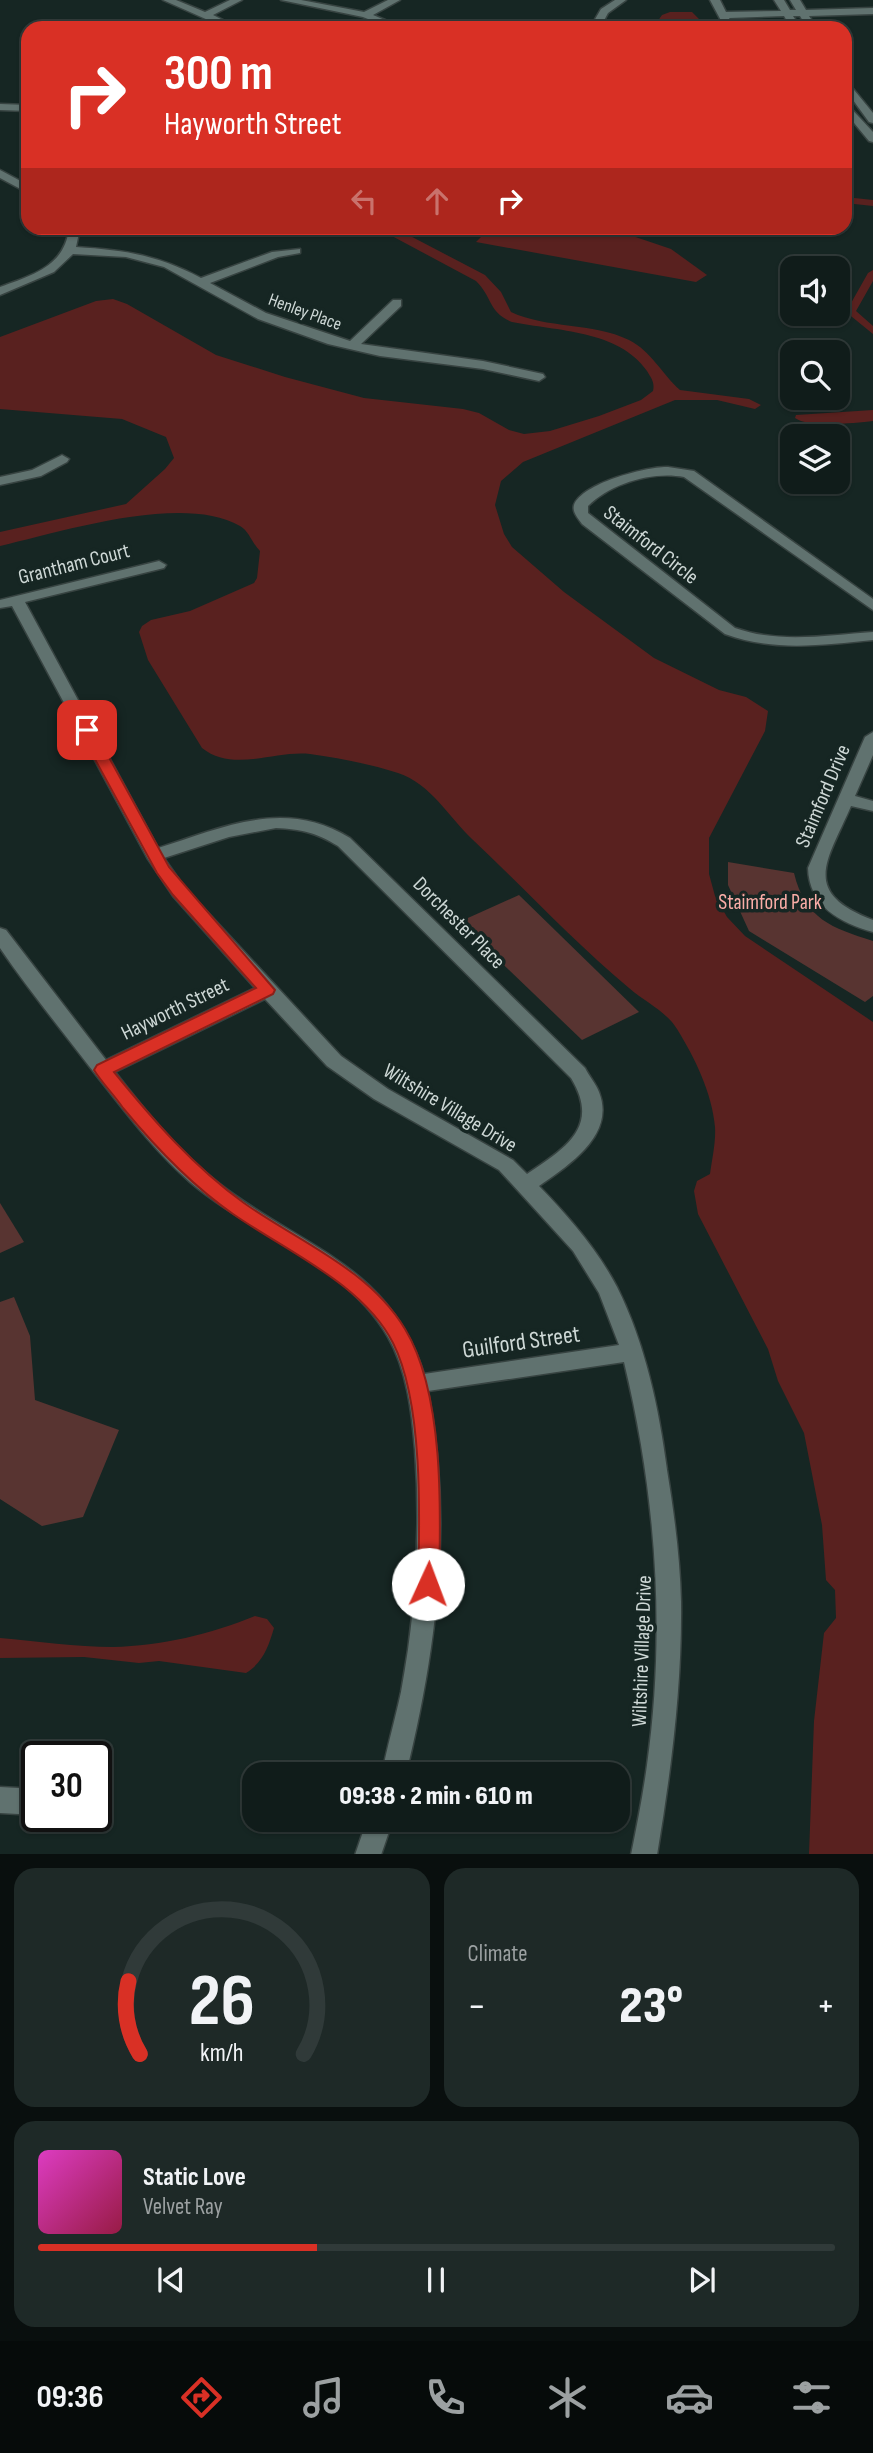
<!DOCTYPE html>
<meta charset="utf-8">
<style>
body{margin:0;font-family:"Sofia Sans Condensed",sans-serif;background:#1e2927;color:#f1f3f6;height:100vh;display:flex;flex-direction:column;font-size:26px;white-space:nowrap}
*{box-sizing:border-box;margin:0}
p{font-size:23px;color:#9ca1a2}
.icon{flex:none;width:38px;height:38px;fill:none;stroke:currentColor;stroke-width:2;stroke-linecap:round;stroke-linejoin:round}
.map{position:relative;height:1854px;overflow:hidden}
.details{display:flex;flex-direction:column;gap:14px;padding:14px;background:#090f0e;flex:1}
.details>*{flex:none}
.top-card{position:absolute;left:21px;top:21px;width:831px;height:214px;border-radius:21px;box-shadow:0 2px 5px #0004,0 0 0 2px #303a39;background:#d93025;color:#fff;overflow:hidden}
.buttons{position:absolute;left:780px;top:256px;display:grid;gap:14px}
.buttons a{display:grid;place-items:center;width:70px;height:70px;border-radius:14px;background:#101c1a;box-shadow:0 2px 5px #0004,0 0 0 2px #303a39;font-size:35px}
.speed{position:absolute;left:21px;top:1741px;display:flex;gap:14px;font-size:35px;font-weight:700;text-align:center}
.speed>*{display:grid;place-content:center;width:91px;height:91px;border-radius:50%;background:#101c1a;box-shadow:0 2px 5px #0004,0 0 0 2px #303a39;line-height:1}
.speed .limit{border:4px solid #111;border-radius:10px;background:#fff;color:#111}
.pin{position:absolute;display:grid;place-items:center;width:60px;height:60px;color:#fff;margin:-30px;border-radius:14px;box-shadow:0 4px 10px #0006}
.me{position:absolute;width:77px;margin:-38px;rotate:2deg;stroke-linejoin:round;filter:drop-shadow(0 0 5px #0008)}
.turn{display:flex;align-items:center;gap:24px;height:147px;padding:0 28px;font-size:32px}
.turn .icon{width:91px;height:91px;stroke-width:2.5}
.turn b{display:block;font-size:49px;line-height:60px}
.lanes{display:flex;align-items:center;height:66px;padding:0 28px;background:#0003;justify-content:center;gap:35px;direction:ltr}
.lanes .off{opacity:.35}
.big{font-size:52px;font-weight:800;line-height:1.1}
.details .widget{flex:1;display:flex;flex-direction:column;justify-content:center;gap:10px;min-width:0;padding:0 24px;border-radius:21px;background:#1e2927}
.details .dial{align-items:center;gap:0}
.dial svg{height:182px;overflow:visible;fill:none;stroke:#303a39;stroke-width:7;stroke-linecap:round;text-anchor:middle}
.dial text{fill:#f1f3f6;stroke:none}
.song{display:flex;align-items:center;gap:21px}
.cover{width:84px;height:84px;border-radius:10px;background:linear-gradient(135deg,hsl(310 70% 55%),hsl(340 70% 35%))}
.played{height:7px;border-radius:4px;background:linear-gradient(90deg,#d93025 35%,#303a39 35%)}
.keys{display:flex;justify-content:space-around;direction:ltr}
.heat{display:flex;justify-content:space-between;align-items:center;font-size:38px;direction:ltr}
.details .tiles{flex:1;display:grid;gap:14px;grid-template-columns:1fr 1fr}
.widget:last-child{grid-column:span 2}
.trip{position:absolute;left:242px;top:1762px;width:388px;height:70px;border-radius:21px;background:#101c1a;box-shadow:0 2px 5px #0004,0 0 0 2px #303a39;font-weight:800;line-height:70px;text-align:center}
.dock{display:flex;height:112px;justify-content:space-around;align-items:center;background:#060b0a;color:#9ca1a2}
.dock .icon{width:49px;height:49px}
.dock .selected{color:#d93025}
.dock b{font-size:32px;color:#f1f3f6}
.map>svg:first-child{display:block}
.green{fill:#583431}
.water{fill:#59211f}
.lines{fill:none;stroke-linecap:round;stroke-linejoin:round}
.canal{fill:#59211f;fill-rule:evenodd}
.minor-casing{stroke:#374341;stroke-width:3}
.minor{fill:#60726f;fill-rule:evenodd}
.route{fill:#d93025;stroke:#8d1f18;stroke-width:2}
.labels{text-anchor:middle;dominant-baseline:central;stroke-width:7;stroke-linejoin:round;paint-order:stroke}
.far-street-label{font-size:18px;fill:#ced8d6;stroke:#162623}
.street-label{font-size:21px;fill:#ced8d6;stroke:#162623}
.park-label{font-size:21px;fill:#faada7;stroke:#162623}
.near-street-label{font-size:24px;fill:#ced8d6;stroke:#162623}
</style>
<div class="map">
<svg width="873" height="1855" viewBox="0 0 873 1855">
<rect width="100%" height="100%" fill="#162623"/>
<!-- green -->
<g class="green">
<path d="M728 862 794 873C805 919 832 928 873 941V996L865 1002 749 931 728 885Z"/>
<polygon points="519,895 639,1012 582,1040 459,922"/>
<polygon points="0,1203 24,1242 0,1253"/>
<polygon points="14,1297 30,1336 35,1400 119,1430 83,1517 42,1526 0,1499 0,1302"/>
</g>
<!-- water -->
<g class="water">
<polygon points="670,12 692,12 699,19 677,23 675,28 653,28 662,15"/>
<path d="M377 228H395L485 275 501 292 511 312C547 329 592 322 629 340 651 351 662 374 680 390L749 399 761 405 755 409 717 400H675L523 462 501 481 495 505 504 534 512 547 564 592 654 658 719 690 746 697 768 711 765 731 709 838V874L715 896 727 917 745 936 873 1022V1854H809L814 1721 824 1633 836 1618 835 1590 826 1580 822 1525 804 1433 778 1381 768 1349 698 1214 694 1191 697 1181 710 1174C712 1159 716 1142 715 1127 712 1093 695 1058 677 1029 666 1011 645 1002 629 988 574 942 524 888 472 839 448 816 431 784 398 773 371 764 338 758 310 754 275 750 233 773 202 748L148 660 139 632 142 626 151 620 190 611 254 583 257 578 260 551C252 543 249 531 240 526 182 493 62 532 0 546V532L126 504 165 469 174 458 166 437 122 419 0 409V337L96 301 113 299 127 304 216 355 285 377 364 398 463 409 479 413 509 430 524 434 550 431 599 416 641 400 653 391C655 382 651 378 647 371 619 330 556 331 512 322 488 312 493 298 476 281Z"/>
<polygon points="490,228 609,228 671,249 707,275 696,282 476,242"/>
<path d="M873 410V421C855 423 809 428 795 418L796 415Z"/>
<path d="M255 1616 267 1619 274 1628C268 1648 263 1662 246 1673L159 1661 139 1663 84 1657 0 1658V1638C37 1641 76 1647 113 1647 161 1646 211 1634 255 1616Z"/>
</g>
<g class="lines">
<!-- canal -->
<g class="canal">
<polygon points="845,197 873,200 873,206 845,203"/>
<polygon points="873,270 873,281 856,311 873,326 873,334 846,312 868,273"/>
</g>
<!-- minor casing -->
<g class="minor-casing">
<g id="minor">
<polygon points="163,0 176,0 205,12 230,0 242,0 213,15 239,28 226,28"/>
<polygon points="281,0 301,0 364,12 388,0 400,0 373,15 404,28 390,28 363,17"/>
<polygon points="615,0 626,0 608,13 600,28 590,28 601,9"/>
<polygon points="710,0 720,0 726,12 781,11 774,0 784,0 790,10 796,10 790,0 800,0 806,10 873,8 873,14 809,16 817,28 807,28 800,16 793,16 801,28 791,28 784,16 729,18 735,28 725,28"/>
<polygon points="845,79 873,113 873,123 869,122 845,89"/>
<polygon points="845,102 873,132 873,142 869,141 845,112"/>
<polygon points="0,104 28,105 28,111 0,110"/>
<polygon points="0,170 28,185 28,193 0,178"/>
<path d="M69 228H80L76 247C124 250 158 255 201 278L272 252 300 249V253L278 257 210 283 266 313 350 341 393 300H401V306L361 344 483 361 543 374 545 377 539 381 483 369 380 356 328 344 258 319 164 267 126 257 73 254 54 272 0 295V287C33 275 65 266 69 228Z"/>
<polygon points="62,455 69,459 67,462 41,476 0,485 0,477 32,470"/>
<path d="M668 467 694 471 873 599V610L684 477C653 471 611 483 588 506V513L735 628C780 644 827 635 873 632V640C822 645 774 652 725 634L582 524C578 518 572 512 574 505 582 483 648 466 668 467Z"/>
<path d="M159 561 166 565 164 568 25 602 158 848C224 827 285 798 350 838L585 1068C589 1076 596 1084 599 1092 616 1135 569 1165 539 1186 569 1217 597 1249 617 1287 645 1343 659 1408 667 1470 674 1513 680 1557 681 1602 682 1687 671 1771 657 1855H631C637 1825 643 1795 647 1765 666 1631 656 1494 624 1362L428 1391C453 1520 437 1648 406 1774H382C387 1747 395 1720 401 1692 416 1612 421 1531 415 1450 412 1412 407 1370 388 1337 346 1263 252 1235 190 1182 151 1148 121 1106 89 1066 59 1027 28 989 0 948V928L6 930 106 1060 255 988 173 896 148 859 12 606 0 608V600ZM276 828C301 829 317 833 338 846L571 1078C601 1127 565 1148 527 1174L513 1160 388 1089 341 1056 185 888 164 858 229 837ZM265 999 327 1066 374 1099 499 1170 573 1251 599 1293 619 1345 424 1374C388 1262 299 1247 217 1182 178 1151 146 1112 115 1072Z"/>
<path d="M873 732V755L855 796 873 801V811L851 806C828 860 799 892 873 920V932C840 923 809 906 808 868L865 737Z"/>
<polygon points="0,1787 37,1789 37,1815 0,1813"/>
<polygon points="367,1820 393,1820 381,1855 355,1855"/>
</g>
</g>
<!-- minor -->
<use href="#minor" class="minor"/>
</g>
<!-- route -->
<path class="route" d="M87 726 94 730 169 867 275 990 273 994 114 1072C154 1121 193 1166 244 1203 299 1242 369 1269 405 1329 444 1393 441 1510 439 1584L436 1591 428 1593 421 1591 418 1584C420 1517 423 1402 393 1343 363 1284 286 1251 233 1214 191 1185 156 1148 123 1108 114 1095 102 1083 94 1070L97 1065 256 988 173 895 157 873 79 730Z"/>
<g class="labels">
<!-- far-street labels -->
<g class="far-street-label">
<text transform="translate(305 312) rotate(20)">Henley Place</text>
</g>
<!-- street labels -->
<g class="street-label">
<text transform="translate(651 545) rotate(38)">Staimford Circle</text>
<text transform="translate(74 564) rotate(-14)">Grantham Court</text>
<text transform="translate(823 796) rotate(-67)">Staimford Drive</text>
<text transform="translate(459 923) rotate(45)">Dorchester Place</text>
<text transform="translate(175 1009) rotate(-26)">Hayworth Street</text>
<text transform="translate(450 1108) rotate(31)">Wiltshire Village Drive</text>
<text transform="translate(642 1651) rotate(-88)">Wiltshire Village Drive</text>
</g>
<!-- park labels -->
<g class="park-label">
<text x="770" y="902">Staimford Park</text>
</g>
<!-- near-street labels -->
<g class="near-street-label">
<text transform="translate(521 1342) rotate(-8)">Guilford Street</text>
</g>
</g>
</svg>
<div class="buttons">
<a><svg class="icon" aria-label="sound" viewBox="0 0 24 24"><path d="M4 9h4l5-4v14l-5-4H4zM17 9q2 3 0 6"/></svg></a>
<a><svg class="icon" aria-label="search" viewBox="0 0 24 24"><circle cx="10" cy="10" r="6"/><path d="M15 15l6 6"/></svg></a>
<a><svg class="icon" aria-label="layers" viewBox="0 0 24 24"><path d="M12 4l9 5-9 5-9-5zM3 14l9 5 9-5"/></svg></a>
</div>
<div class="speed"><div class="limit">30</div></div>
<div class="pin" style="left:87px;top:730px;background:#d93025"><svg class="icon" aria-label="arrive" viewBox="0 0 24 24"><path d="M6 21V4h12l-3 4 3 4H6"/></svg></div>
<svg class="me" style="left:428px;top:1584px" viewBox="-20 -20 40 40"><circle r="19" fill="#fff"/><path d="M0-13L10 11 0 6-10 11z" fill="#d93025"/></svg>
<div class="trip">09:38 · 2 min · 610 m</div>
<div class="top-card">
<div class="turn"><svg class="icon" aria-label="right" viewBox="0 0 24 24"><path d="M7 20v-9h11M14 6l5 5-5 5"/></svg><div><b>300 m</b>Hayworth Street</div></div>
<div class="lanes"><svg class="icon off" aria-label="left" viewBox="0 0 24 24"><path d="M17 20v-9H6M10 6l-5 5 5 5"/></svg><svg class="icon off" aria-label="ahead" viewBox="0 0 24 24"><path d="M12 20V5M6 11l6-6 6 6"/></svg><svg class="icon" aria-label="right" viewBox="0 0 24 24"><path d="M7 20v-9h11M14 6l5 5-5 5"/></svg></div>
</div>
</div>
<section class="details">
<div class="tiles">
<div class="widget dial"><svg viewBox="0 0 100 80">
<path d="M14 69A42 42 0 1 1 86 69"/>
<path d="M14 69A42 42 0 0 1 9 37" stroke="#d93025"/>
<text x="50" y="56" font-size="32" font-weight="700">26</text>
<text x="50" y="72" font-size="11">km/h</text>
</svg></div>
<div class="widget"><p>Climate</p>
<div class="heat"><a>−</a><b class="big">23°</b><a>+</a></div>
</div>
<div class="widget">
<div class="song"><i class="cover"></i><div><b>Static Love</b><p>Velvet Ray</p></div></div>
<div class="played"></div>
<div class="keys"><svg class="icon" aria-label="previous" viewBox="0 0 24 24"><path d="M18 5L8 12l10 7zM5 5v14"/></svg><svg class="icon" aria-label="pause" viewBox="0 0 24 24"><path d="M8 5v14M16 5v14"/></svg><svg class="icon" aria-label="next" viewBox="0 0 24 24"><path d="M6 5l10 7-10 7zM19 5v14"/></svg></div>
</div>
</div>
</section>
<nav class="dock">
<b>09:36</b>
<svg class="icon selected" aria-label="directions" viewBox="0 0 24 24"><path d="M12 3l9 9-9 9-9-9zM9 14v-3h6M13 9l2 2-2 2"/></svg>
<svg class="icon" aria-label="music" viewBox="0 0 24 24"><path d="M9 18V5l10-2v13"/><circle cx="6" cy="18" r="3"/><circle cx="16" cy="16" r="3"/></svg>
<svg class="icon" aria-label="phone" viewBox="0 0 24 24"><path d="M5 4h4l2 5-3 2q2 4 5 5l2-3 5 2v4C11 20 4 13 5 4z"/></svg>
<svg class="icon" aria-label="climate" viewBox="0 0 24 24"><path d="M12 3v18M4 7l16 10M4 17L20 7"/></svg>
<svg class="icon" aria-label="car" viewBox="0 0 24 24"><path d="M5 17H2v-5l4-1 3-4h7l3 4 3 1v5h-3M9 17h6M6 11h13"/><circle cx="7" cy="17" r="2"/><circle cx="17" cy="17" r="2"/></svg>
<svg class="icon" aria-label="filters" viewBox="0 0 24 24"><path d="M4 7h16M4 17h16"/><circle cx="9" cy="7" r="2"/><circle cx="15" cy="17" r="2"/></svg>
</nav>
